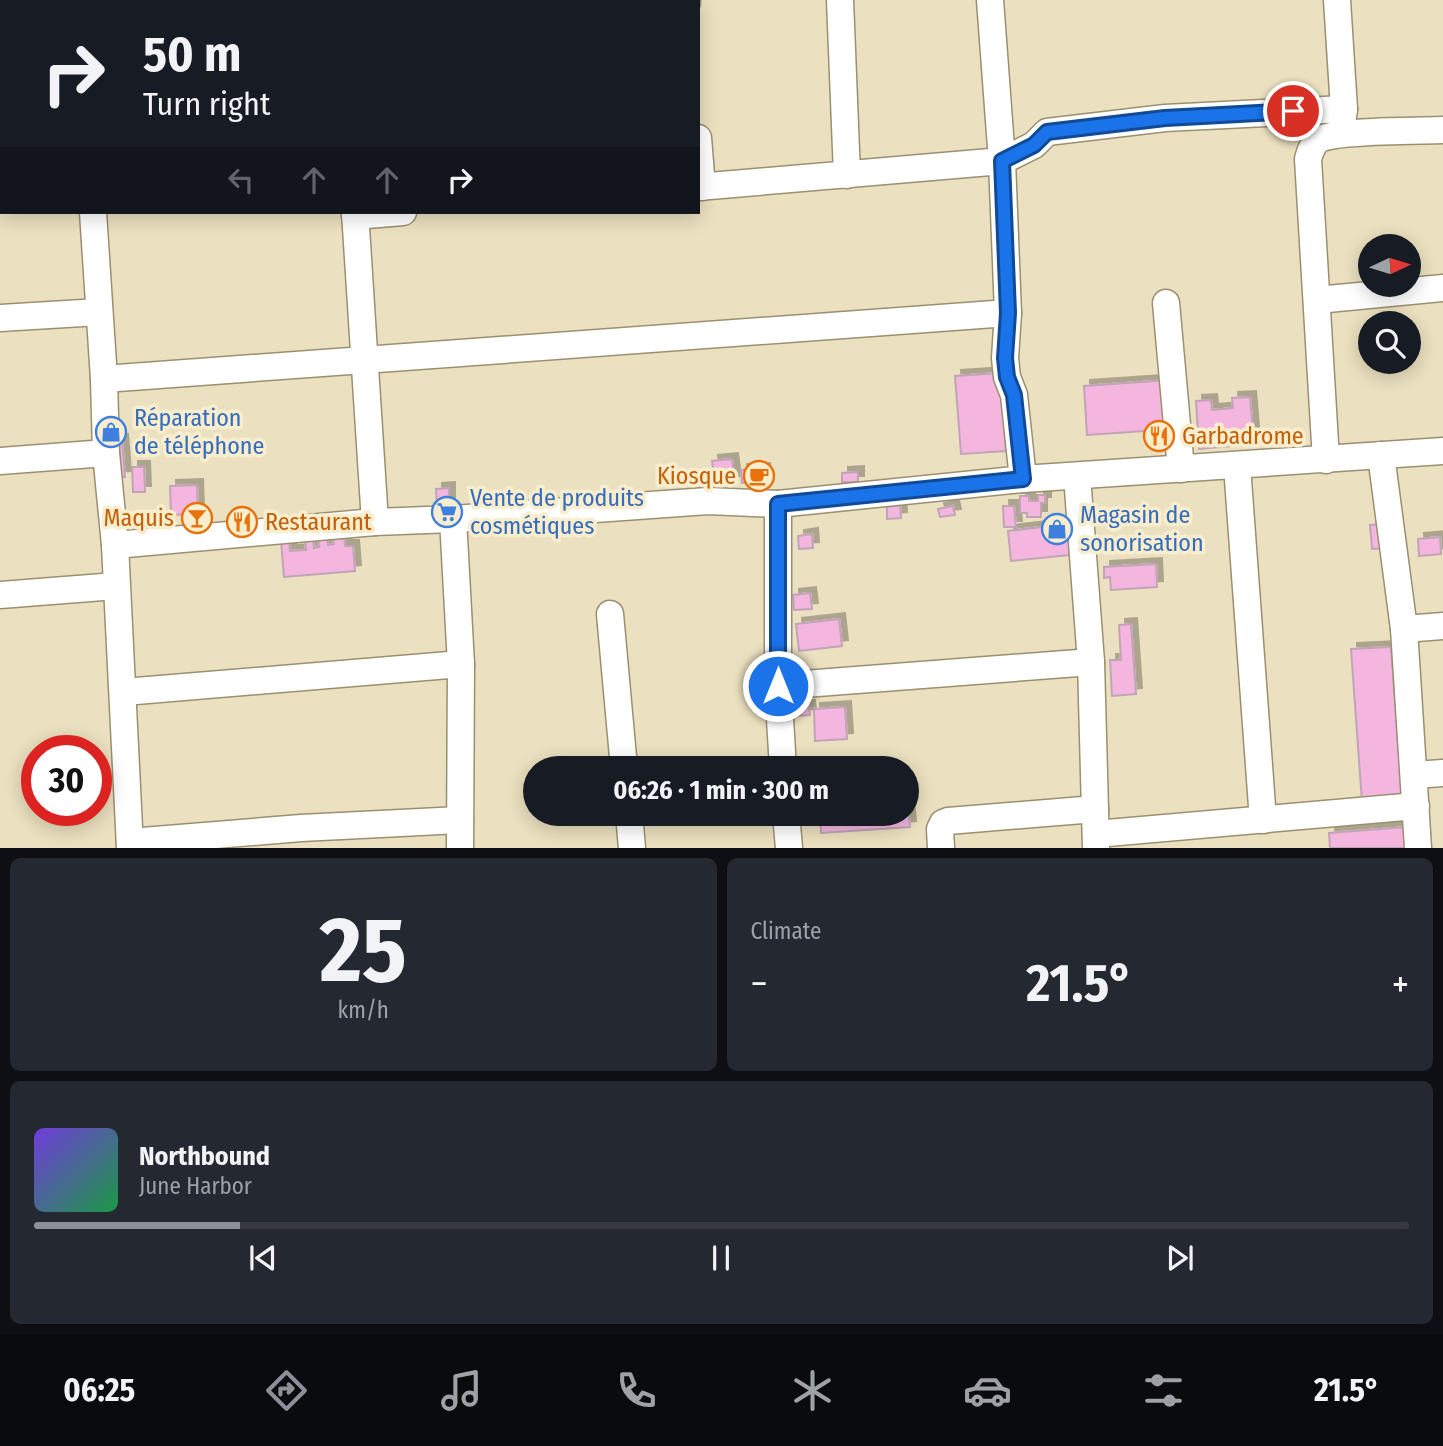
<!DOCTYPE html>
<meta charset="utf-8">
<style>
body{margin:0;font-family:"Fira Sans Condensed",sans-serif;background:#242831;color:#f1f3f6;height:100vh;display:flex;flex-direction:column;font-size:26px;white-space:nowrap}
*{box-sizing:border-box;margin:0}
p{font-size:23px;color:#9ea1a6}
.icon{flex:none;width:38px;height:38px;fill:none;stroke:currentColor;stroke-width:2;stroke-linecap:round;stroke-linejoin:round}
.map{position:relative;height:848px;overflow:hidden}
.side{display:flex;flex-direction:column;gap:10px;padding:10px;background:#0d0f14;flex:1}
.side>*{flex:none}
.guide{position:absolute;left:0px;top:0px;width:700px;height:214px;box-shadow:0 4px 18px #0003;background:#171b24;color:#f1f3f6;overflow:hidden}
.needle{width:46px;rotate:86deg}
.fabs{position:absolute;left:1358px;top:234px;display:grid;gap:14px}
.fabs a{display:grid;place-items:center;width:63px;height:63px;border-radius:50%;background:#171b24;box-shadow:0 4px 18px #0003;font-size:35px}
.speed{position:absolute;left:21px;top:735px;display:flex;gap:14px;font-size:35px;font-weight:700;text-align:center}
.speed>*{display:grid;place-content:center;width:91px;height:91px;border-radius:50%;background:#171b24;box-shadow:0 4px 18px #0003;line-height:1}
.speed .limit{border:10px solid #d22;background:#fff;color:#111}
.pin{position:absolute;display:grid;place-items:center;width:60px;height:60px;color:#fff;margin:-30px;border:4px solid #fff;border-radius:50%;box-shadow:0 2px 7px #0007}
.me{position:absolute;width:77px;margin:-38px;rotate:0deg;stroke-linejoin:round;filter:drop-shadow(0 0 5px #0008)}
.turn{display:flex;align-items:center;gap:24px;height:147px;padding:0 28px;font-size:32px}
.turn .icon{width:91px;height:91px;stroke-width:2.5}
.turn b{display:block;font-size:49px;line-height:60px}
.lanes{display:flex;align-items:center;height:66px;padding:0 28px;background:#0003;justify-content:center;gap:35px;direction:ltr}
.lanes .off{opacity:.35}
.big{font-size:52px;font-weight:700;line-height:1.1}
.side .widget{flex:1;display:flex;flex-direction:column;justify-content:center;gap:10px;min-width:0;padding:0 24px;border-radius:10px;background:#242831}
.side .dial{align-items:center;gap:0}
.dial b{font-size:91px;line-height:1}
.song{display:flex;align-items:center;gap:21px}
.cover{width:84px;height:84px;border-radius:10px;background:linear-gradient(135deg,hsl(260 70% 55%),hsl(140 70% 35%))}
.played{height:7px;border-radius:4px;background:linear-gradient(90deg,#8c9099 15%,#363941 15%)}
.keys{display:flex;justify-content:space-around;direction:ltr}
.heat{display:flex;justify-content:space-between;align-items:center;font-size:38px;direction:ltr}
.side .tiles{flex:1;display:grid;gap:10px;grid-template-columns:1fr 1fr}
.widget:last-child{grid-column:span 2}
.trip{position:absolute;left:523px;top:756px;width:396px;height:70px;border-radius:35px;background:#171b24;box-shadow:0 4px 18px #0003;font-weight:700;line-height:70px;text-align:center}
.tab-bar{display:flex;height:112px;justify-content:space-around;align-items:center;background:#090b0e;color:#9ea1a6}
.tab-bar .icon{width:49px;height:49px}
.tab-bar .active{color:#8c9099}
.tab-bar b{font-size:32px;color:#f1f3f6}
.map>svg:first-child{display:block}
.building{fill:#f4b6df;stroke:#c2a4b8;stroke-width:2;filter:url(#shadow)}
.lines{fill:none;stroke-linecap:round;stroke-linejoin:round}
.minor-casing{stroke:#9a9071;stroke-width:29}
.minor{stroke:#fff;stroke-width:26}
.route-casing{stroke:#114b97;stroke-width:18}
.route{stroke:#1a73e8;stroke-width:12}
.labels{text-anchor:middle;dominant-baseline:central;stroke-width:7;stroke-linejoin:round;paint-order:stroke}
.shop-label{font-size:24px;fill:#366cbe;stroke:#f8edcc;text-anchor:start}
.food-label{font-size:24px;fill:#c56008;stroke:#f8edcc;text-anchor:start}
</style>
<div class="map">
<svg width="1443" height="848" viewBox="0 0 1443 848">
<defs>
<filter id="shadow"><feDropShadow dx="6" dy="-6" stdDeviation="0" flood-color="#0004"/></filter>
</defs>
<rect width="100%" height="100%" fill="#ebe0bf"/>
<!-- building -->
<g class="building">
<polygon points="1000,373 1006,451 961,454 955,376"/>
<polygon points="1170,380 1174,429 1087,435 1084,386"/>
<polygon points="1250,397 1254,444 1199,449 1196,401 1211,400 1212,410 1233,408 1232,398"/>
<polygon points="122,440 125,477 112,478 108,442"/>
<polygon points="732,459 735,482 715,484 712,461"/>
<polygon points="132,467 144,467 145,492 133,492"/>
<polygon points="764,469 765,481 742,483 741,470"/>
<polygon points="858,472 858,482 842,482 842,473"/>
<polygon points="197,485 198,514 171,515 170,486"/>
<polygon points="449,488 449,508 437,508 436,489"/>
<polygon points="1038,495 1045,495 1045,503 1041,503 1041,517 1027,517 1027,513 1020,513 1020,496 1029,496 1029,501 1038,501"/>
<polygon points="900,505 901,518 887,519 887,507"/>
<polygon points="953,506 955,515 940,517 938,509"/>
<polygon points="1003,506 1014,506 1016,527 1004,527"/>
<polygon points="1075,523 1079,554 1011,561 1008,531"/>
<polygon points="1388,524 1390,548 1372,549 1370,525"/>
<polygon points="812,534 813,548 799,549 798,536"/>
<polygon points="344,536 345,546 353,546 355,571 284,577 281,541 289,540 290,551 306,550 305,539 313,539 314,548 319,547 318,538 327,538 328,545 334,544 333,537"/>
<polygon points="1440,537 1441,554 1419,556 1418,539"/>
<polygon points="1156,564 1157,587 1111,590 1110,577 1104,578 1104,567"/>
<polygon points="810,593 812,609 794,610 793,595"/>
<polygon points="839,619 842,646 799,651 796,624"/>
<polygon points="1131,624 1136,694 1112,696 1110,660 1121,660 1119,625"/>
<polygon points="1391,647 1402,799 1362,802 1351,649"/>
<polygon points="809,706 810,715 796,716 795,707"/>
<polygon points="845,707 847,739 815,741 814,709"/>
<polygon points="908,807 910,827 821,833 820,814 906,814"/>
<polygon points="1408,827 1410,848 1330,848 1329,833"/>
</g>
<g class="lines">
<!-- minor casing -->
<g class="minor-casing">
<g id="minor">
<polyline points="71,0 71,2"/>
<polyline points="211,0 211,2"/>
<polyline points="346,0 347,2"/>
<polyline points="687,0 687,2"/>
<polyline points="840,0 847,175"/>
<polyline points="990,0 1002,161 1008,313 1005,358 1007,377 1014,395 1023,479"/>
<polyline points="1337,0 1344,109 1342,124"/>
<polyline points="0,41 2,40"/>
<polyline points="698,138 702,187"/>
<polyline points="0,180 2,180"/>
<polyline points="698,187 1002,161 1034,145 1047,132 1165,118 1344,109"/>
<polyline points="93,212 104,379 106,453 115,545 130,848"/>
<polyline points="355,212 375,522"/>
<polyline points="355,216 403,212"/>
<polyline points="1317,300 1443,288"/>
<polyline points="1166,303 1181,469"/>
<polyline points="0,318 99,312"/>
<polyline points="104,379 1008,313"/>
<polyline points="1381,455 1404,629 1418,848"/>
<path d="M1326 460 1308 159C1310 152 1312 145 1318 140 1334 130 1420 131 1443 130"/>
<polyline points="0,461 106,453"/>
<polyline points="1237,466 1263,820"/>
<polyline points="1077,476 1091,662 1096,848"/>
<polyline points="778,504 778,686 783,768"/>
<polyline points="453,519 461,664 460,848"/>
<polyline points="115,545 375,522 453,519 708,501 778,504 1023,479 1443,451"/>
<polyline points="0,595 116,586"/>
<polyline points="610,614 624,768"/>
<polyline points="1404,629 1443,626"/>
<polyline points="778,686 1091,662"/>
<polyline points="124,692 461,664"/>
<polyline points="1415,775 1443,773"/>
<polyline points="629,814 632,848"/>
<polyline points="786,814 789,848"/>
<polyline points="1096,834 1416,806"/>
<polyline points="130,842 301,828 460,820"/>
<polyline points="941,848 940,829 943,823 948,821 1095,809"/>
</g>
</g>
<!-- minor -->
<use href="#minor" class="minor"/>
</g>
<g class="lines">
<!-- route casing -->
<g class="route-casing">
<polyline id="route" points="778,686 778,504 1023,479 1014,395 1007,377 1005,358 1008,313 1002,161 1034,145 1047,132 1165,118 1293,111"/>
</g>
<!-- route -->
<use href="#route" class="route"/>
</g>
<!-- icons -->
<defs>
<g id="shop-ring" transform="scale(1.575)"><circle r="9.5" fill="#f8edcc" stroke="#3f7fe0" stroke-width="1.5"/><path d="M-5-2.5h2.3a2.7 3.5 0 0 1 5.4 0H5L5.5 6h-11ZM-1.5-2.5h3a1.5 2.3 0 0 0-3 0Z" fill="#3f7fe0"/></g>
<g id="restaurant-ring" transform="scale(1.575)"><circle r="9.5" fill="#f8edcc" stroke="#e8710a" stroke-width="1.5"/><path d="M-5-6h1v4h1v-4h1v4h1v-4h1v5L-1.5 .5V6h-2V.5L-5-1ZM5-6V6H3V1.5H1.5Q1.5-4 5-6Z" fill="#e8710a"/></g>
<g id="cafe-ring" transform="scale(1.575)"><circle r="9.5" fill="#f8edcc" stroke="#e8710a" stroke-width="1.5"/><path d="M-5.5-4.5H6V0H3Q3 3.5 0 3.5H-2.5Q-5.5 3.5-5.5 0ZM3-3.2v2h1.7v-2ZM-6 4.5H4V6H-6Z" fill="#e8710a"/></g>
<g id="supermarket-ring" transform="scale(1.575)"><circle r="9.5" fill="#f8edcc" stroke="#3f7fe0" stroke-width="1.5"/><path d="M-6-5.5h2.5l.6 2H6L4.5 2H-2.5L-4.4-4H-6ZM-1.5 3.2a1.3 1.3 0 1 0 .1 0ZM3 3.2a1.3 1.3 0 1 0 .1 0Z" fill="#3f7fe0"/></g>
<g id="bar-ring" transform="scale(1.575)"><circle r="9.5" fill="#f8edcc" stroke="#e8710a" stroke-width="1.5"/><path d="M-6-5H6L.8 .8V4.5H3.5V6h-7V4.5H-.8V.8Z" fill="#e8710a"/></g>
</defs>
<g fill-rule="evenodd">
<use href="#shop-ring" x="111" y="432"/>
<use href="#restaurant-ring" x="1159" y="436"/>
<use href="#cafe-ring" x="759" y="476"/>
<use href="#supermarket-ring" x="447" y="512"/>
<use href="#bar-ring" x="197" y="518"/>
<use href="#restaurant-ring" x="242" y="522"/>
<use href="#shop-ring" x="1057" y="529"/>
</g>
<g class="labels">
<!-- shop labels -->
<g class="shop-label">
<text x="134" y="418">Réparation<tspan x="134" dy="28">de téléphone</tspan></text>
<text x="470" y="498">Vente de produits<tspan x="470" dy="28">cosmétiques</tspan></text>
<text x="1080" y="515">Magasin de<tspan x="1080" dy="28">sonorisation</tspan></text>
</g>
<!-- food labels -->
<g class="food-label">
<text x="1182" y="436">Garbadrome</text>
<text x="736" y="476" text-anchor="end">Kiosque</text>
<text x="174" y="518" text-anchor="end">Maquis</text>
<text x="265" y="522">Restaurant</text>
</g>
</g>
</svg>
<div class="fabs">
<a><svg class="needle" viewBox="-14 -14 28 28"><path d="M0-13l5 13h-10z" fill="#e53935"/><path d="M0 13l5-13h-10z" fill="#9ea1a6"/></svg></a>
<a><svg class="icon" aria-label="search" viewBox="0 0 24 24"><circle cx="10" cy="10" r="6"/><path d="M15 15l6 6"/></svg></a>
</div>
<div class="speed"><div class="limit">30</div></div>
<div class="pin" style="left:1293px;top:111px;background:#d93025"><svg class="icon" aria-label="arrive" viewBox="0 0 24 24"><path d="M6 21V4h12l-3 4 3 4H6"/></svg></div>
<svg class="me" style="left:778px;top:686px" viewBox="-20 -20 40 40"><circle r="17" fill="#1a73e8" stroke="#fff" stroke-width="3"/><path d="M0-11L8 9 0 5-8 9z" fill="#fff"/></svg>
<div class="trip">06:26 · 1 min · 300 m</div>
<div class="guide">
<div class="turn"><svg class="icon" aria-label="right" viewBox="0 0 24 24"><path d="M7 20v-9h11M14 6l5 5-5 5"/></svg><div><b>50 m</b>Turn right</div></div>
<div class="lanes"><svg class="icon off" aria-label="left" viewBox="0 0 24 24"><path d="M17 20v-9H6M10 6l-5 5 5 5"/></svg><svg class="icon off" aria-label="ahead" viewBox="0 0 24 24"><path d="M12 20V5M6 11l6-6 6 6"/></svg><svg class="icon off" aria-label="ahead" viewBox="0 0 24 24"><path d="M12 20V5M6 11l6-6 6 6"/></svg><svg class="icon" aria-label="right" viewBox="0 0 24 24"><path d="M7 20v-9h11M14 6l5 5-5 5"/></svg></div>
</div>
</div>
<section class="side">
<div class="tiles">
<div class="widget dial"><b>25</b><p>km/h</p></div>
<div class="widget"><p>Climate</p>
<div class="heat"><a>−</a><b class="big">21.5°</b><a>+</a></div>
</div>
<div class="widget">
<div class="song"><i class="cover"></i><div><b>Northbound</b><p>June Harbor</p></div></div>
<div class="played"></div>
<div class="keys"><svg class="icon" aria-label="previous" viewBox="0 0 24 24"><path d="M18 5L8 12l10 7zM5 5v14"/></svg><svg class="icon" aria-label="pause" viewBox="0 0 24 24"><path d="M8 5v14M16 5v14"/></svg><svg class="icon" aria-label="next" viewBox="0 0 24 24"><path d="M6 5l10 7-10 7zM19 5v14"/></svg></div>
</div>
</div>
</section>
<nav class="tab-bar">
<b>06:25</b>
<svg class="icon active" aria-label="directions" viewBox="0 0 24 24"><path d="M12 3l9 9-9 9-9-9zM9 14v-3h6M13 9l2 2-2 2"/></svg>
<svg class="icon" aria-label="music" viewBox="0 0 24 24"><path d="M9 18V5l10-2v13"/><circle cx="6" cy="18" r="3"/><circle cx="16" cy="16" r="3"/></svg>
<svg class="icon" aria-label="phone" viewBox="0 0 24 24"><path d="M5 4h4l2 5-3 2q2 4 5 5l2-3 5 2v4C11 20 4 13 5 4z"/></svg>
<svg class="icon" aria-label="climate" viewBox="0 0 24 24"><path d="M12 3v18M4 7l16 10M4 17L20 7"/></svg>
<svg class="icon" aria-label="car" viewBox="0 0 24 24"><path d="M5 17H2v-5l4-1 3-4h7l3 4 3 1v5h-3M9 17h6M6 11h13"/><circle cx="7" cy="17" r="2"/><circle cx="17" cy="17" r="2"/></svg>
<svg class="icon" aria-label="filters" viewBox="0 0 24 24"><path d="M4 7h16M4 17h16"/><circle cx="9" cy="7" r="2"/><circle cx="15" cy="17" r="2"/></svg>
<b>21.5°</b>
</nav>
